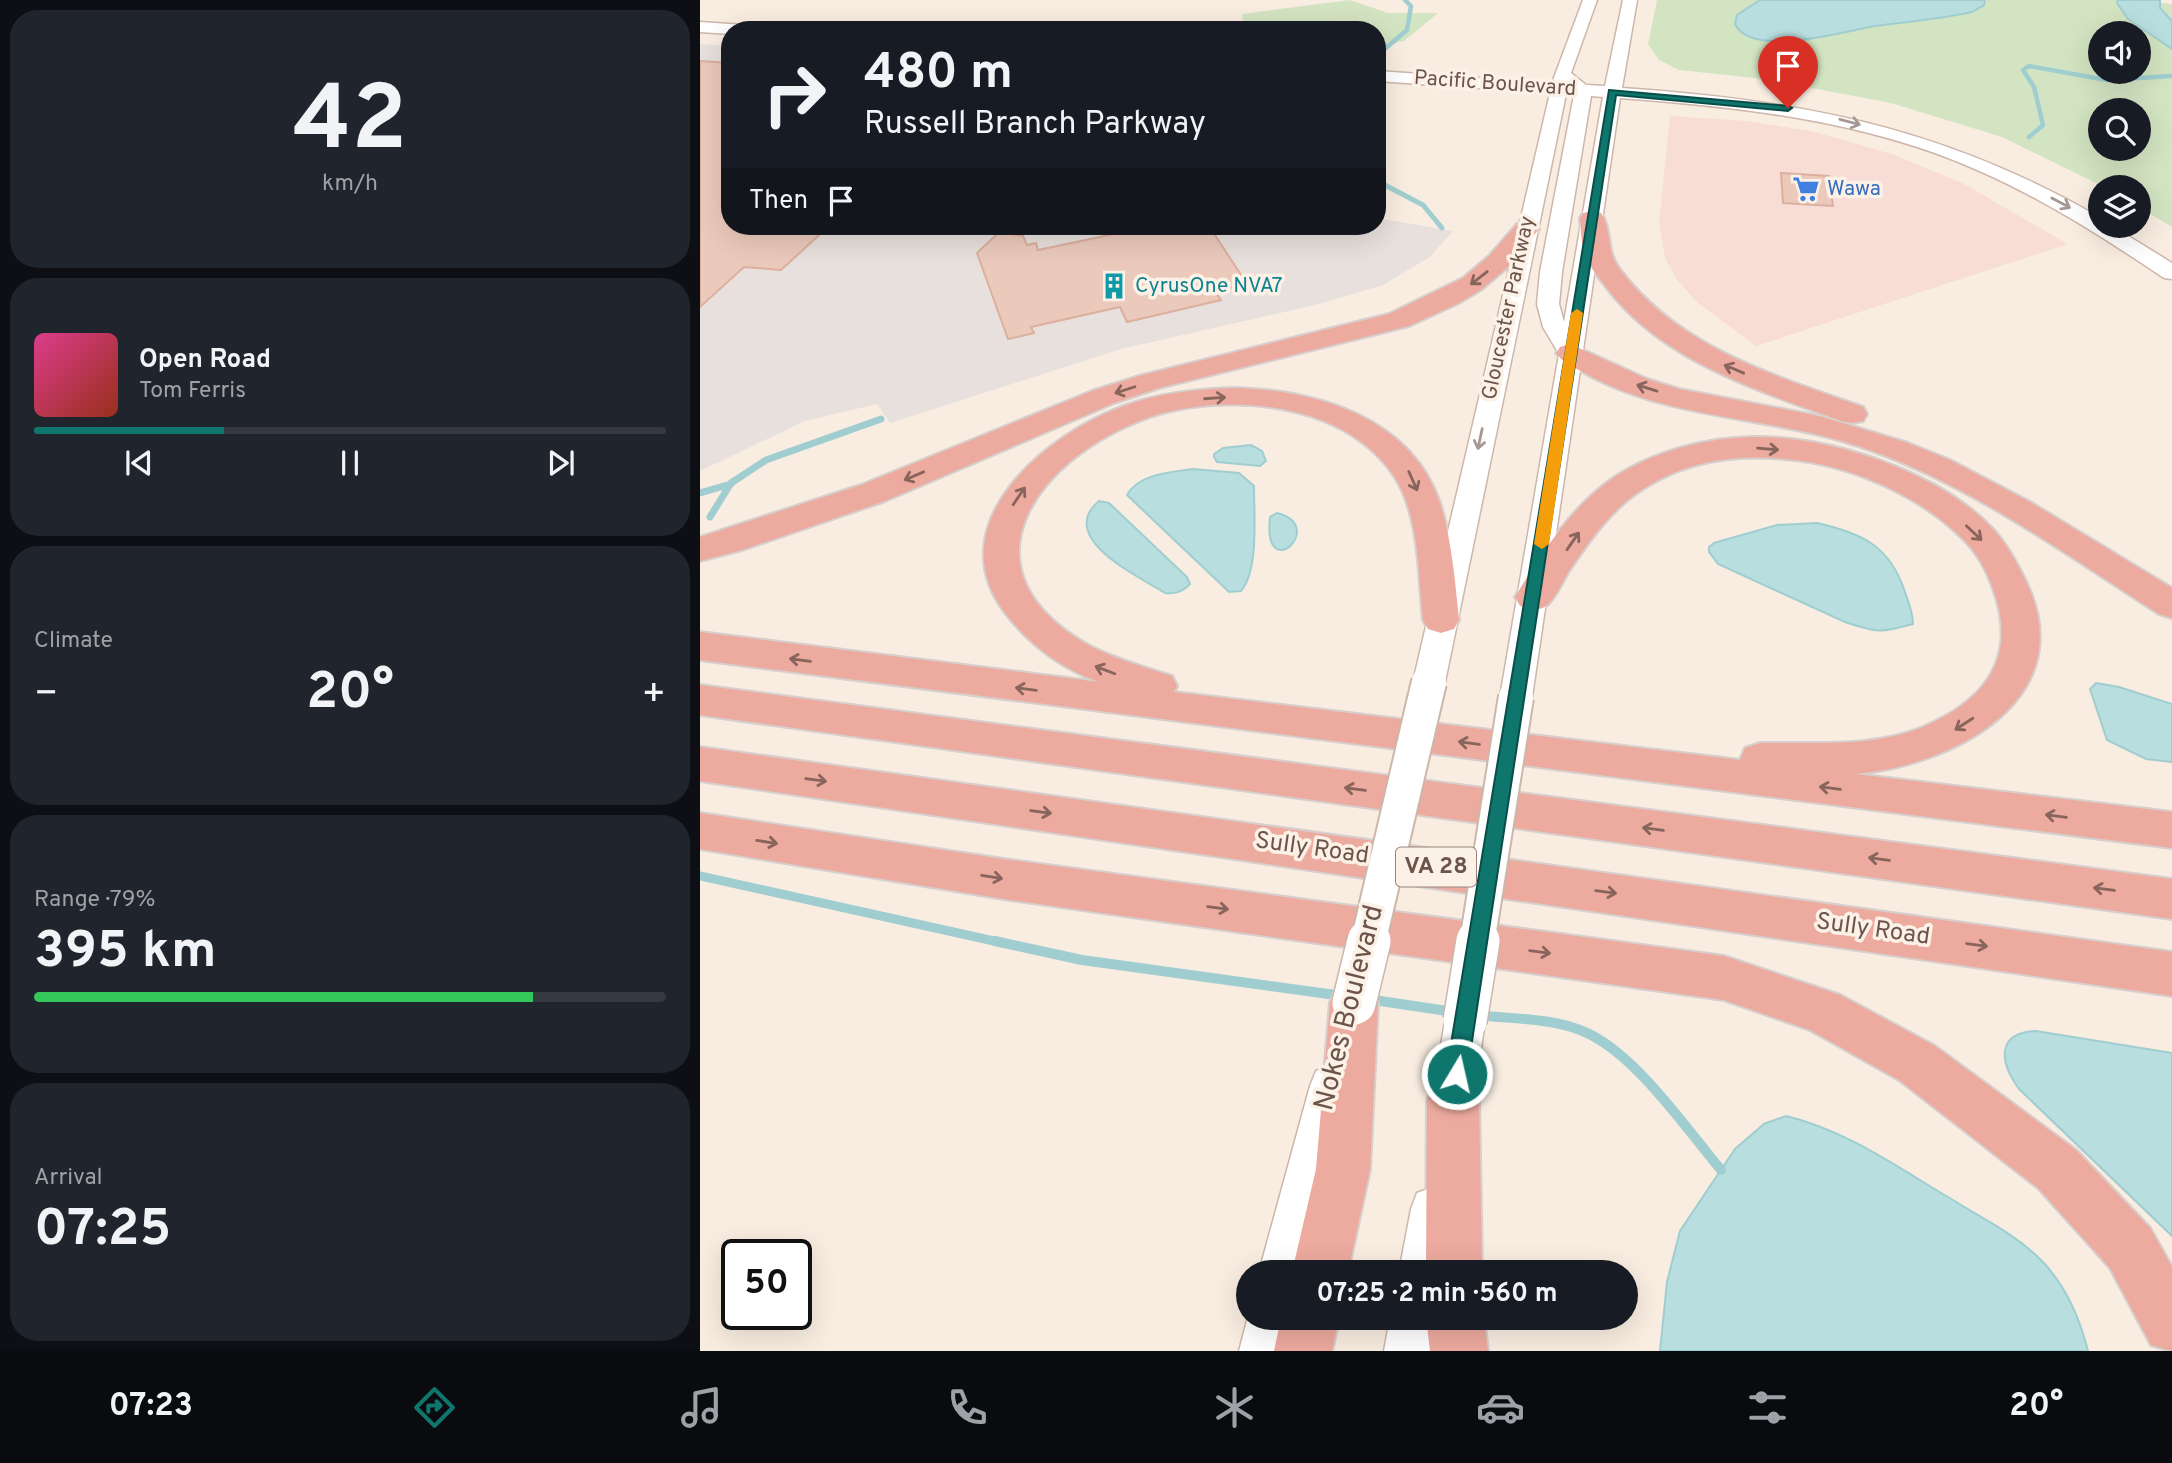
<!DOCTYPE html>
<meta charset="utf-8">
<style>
body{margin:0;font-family:Overpass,sans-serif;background:#20242c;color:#f1f3f6;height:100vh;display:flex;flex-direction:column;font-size:26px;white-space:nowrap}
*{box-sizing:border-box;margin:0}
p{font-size:23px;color:#9ea1a6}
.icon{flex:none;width:38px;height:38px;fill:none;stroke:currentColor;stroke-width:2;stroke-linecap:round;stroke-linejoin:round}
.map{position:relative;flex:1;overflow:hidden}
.drawer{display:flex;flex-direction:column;gap:10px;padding:10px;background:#0d0f14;width:700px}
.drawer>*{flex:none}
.top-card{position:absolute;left:21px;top:21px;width:665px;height:214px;border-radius:28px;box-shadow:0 7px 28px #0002;background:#171b24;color:#f1f3f6;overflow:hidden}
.tools{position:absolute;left:1388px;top:21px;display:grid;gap:14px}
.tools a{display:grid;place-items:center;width:63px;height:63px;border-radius:50%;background:#171b24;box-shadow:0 7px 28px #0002;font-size:35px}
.speed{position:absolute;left:21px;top:1239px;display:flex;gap:14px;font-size:35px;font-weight:700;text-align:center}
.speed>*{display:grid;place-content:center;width:91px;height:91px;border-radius:50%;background:#171b24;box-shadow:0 7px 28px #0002;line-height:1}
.speed .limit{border:4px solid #111;border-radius:10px;background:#fff;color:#111}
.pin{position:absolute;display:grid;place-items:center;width:60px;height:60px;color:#fff;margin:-72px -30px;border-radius:50% 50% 50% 0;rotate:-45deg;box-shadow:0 0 7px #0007}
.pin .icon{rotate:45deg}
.me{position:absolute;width:77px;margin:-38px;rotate:9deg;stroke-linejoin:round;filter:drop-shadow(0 0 5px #0008)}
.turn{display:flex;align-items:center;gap:24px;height:147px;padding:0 28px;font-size:32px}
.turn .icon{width:91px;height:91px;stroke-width:2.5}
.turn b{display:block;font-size:49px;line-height:60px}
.then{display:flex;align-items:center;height:66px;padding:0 28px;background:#0003;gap:14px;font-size:26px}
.big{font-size:52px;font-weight:700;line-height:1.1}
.drawer .tile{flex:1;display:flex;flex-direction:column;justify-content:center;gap:10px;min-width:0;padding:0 24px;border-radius:28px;background:#20242c}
.drawer .dial{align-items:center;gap:0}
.dial b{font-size:91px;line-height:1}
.song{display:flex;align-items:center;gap:21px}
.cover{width:84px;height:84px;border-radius:10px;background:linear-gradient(135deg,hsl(330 70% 55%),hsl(10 70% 35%))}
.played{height:7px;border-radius:4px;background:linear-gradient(90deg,#0f766e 30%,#363941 30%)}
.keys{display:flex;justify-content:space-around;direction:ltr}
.heat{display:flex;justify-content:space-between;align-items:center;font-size:38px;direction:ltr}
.charge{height:10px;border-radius:5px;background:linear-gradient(90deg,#34c759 79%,#363941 0)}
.trip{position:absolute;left:536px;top:1260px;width:402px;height:70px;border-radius:35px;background:#171b24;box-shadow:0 7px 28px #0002;font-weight:700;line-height:70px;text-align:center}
.tab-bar{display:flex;height:112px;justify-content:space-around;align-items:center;background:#090b0e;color:#9ea1a6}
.tab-bar .icon{width:49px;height:49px}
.tab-bar .current{color:#0f766e}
.tab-bar b{font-size:32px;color:#f1f3f6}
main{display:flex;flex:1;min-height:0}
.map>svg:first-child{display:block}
.commercial{fill:#f8dcd6}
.industrial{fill:#e8e0dc}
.green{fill:#d3e4c2;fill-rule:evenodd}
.water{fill:#b8dedf;stroke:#a0ced0;stroke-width:2}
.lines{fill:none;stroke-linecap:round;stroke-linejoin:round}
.stream-far4{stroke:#a0ced0;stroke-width:4.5}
.stream-far3{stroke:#a0ced0;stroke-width:5}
.stream-far2{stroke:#a0ced0;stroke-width:7}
.stream-far1{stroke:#a0ced0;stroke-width:9}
.stream{stroke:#a0ced0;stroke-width:10}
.building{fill:#ebcabc;stroke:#dcaf9e;stroke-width:2}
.secondary-casing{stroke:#cdb6aa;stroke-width:3}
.motorway-casing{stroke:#d6cfcd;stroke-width:4}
.secondary{fill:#fff;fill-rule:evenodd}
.motorway{fill:#edaa9e;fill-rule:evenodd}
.secondary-bridge-far1-casing{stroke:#cdb6aa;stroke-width:38;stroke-linecap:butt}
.secondary-bridge-casing{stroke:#cdb6aa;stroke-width:46;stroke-linecap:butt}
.secondary-bridge-far1{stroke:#fff;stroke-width:34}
.secondary-bridge{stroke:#fff;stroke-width:43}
.oneway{stroke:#a79893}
.oneway2{stroke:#87655c}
.route{fill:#0f766e;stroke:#0a4d48;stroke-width:2}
.slow{fill:#f59e0b}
.labels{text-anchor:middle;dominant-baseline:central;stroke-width:7;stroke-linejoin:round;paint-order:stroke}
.far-street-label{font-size:21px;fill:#6d544b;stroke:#fcf1e6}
.far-shop-label{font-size:21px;fill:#366cbe;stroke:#fcf1e6;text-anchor:start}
.far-culture-label{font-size:21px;fill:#0d838f;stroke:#fcf1e6;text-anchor:start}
.shield{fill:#fcf1e6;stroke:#98837a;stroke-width:2}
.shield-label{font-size:23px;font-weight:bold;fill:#6d544b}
.street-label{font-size:24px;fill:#6d544b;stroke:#fcf1e6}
.near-street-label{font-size:28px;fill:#6d544b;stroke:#fcf1e6}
</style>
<main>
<section class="drawer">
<div class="tile dial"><b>42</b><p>km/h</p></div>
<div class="tile">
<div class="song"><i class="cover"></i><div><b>Open Road</b><p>Tom Ferris</p></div></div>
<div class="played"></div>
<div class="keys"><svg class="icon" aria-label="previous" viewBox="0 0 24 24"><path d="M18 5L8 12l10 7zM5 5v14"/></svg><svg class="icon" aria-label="pause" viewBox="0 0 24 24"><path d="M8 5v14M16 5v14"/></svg><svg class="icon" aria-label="next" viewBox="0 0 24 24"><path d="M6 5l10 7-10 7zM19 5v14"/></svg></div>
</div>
<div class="tile"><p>Climate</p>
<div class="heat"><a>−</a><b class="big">20°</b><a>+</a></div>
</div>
<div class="tile"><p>Range · 79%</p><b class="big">395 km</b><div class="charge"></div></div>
<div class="tile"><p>Arrival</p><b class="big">07:25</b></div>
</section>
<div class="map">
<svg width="1472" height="1351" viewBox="0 0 1472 1351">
<rect width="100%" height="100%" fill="#f9ede1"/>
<!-- commercial -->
<polygon class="commercial" points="970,116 1047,121 1115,132 1195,155 1264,184 1368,244 1056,346 998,303 977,280 965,258 959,222"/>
<!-- industrial -->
<polygon class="industrial" points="0,44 30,46 30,226 677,226 677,218 753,231 730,257 683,285 619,304 421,349 190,423 177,404 105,421 0,471"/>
<!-- green -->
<g class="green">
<polygon points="650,0 688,13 738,13 704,41 677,47 677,30 544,30 542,14"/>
<path d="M957 0H1431L1472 4V227L1439 207 1438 187H1404L1302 137 1191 103 1064 79 979 70 959 60 948 44ZM1400 33H1438V72H1400ZM1400 110H1438V149H1400Z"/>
</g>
<!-- water -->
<g class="water">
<path d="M1060 0H1285L1284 5 1272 12C1240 19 1207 22 1175 26 1146 31 1052 59 1035 24L1037 15Z"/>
<polygon points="1418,0 1460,0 1460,8 1472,21 1472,49 1428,19 1417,3"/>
<polygon points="551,445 562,451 566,461 560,466 517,462 514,457 514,454 523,448"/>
<path d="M493 469 539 473 554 486C554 514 559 570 541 591L529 592 427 495C438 474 471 472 493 469Z"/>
<path d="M399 501 409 503 487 577 490 584C482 592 476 594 465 593 440 577 355 538 399 501Z"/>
<path d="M577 513C629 526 562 587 570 517Z"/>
<path d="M1117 523C1162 533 1190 546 1205 592 1209 603 1213 613 1213 624 1180 633 1178 633 1145 622L1018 564 1009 552V547L1014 543 1077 525Z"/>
<polygon points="1396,683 1419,687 1472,704 1472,762 1446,759 1407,740 1390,689"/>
<path d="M1336 1031 1472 1053V1236L1319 1089C1300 1063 1295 1033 1336 1031Z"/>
<path d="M1086 1116C1146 1130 1200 1169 1253 1200 1283 1219 1317 1235 1342 1261 1365 1285 1380 1319 1388 1351H960L967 1282 980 1231 1035 1149 1064 1124Z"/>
</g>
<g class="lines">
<!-- stream-far4 -->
<g class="stream-far4">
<polyline points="680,53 707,30 711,6 705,0"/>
<polyline points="1329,137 1343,125 1334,87 1323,70 1329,66 1406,80 1472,76"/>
</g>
<!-- stream-far3 -->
<polyline class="stream-far3" points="677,181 723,205 742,228"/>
<!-- stream-far2 -->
<g class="stream-far2">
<polyline points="0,493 31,484"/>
<polyline points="10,517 31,483 66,460 181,419"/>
</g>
<!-- stream-far1 -->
<polyline class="stream-far1" points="0,876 303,943"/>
<!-- stream -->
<g class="stream">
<polyline points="295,941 382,960 643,996"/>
<polyline points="667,999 754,1012"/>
<path d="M778 1015C811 1019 849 1018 880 1030 932 1049 985 1127 1021 1170"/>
</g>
</g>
<!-- building -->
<g class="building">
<polygon points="0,61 30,63 30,226 129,226 81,270 44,267 0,307"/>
<polygon points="1081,173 1129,176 1133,206 1083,203"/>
<polygon points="452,226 509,226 547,284 515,291 521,300 427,322 420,307 331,327 334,333 308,339 277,253 299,232 323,236 327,245 336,243 338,250"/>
</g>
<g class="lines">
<!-- secondary casing -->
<g class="secondary-casing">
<g id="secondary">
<path d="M883 0H897L871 73 886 85 905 86 923 0H937L922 88C1100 100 1242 127 1399 217L1400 226H1412L1472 263V279L1464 278C1403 237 1342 198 1275 169 1163 120 1040 107 920 98L832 697 827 706 816 709 805 706 800 697 859 354 843 327 837 304 840 272 874 95 866 94 745 682 740 690 729 694 718 690 713 682 850 93 677 81V71L852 83ZM891 96 903 97 864 322 859 304 862 272Z"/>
<polygon points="0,22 44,25 52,30 30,30 30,34 0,32"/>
<polygon points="765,1002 779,1007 785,1021 771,1117 765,1132 750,1138 735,1132 729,1117 745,1021 751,1007"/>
<polygon points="631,1065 646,1071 652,1086 605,1272 559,1272 610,1086 616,1071"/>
<polygon points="733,1187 749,1193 755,1209 745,1272 699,1272 711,1209 717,1193"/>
<polygon points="548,1317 595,1318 587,1351 539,1351"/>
<polygon points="690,1318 738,1318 732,1351 684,1351"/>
</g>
</g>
<!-- motorway casing -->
<g class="motorway-casing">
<g id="motorway">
<path d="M892 211 901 213C912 229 906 251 919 268 978 348 1073 375 1163 407L1167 414 1163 421 1152 423 1141 421C1056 389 963 362 906 287 899 277 889 267 885 255 881 244 881 230 880 218L883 213Z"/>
<polygon points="826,221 835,224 839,229 808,267 782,289 759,303 709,326 459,388 414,403 185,501 42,550 0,561 0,537 161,485 392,391 439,376 689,314 763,278 789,256 817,224"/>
<path d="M870 344 947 379 979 389 1119 416 1208 443 1250 460 1330 502 1472 588V618L1459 614C1359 550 1258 475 1142 441 1057 416 960 417 881 371 872 366 862 362 856 353L860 347Z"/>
<path d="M534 388C616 390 711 417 740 503 752 541 755 581 759 620L754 629 741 633 728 629 723 620C718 574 720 516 694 476 678 451 651 432 624 421 571 400 501 399 447 418 334 459 254 572 392 647 418 660 444 667 472 676L477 686 474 692 1040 760 1045 748 1060 743C1112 742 1173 748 1223 727 1279 703 1315 665 1297 601 1291 580 1281 557 1265 541 1220 495 1149 464 1085 459 1035 454 986 461 943 489 911 509 890 540 869 571 863 581 855 599 846 606 838 612 828 608 820 606L815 597C841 553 876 500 921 473 960 450 1007 438 1052 437 1128 435 1236 471 1290 526 1307 543 1319 566 1329 588 1378 703 1249 766 1155 774L1472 812V848L0 660V632L399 682C361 668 331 646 306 614 237 525 344 435 424 406 459 393 497 389 534 388Z"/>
<polygon points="0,685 1472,879 1472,919 0,715"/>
<polygon points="0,747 1472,952 1472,996 0,781"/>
<polygon points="0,813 310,860 1024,956 1140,995 1235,1046 1376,1150 1450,1228 1472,1267 1472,1351 1451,1345 1410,1268 1338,1188 1199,1080 1110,1030 1024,1000 310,900 0,849"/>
<polygon points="654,980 671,987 678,1003 670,1169 648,1272 592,1272 616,1169 630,1003 637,987"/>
<polygon points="753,1074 771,1082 779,1100 782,1272 726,1272 727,1100 735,1082"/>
<polygon points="581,1318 639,1318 632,1351 574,1351"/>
<polygon points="726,1318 784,1318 788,1351 730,1351"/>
</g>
</g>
<!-- secondary -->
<use href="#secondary" class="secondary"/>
<!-- motorway -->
<use href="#motorway" class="motorway"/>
<!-- secondary-bridge-far1 casing -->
<g class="secondary-bridge-far1-casing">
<g id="secondary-bridge-far1">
<polyline points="668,943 729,682"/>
<polyline points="777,943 816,697"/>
</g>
</g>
<!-- secondary-bridge casing -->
<g class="secondary-bridge-casing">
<g id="secondary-bridge">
<polyline points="654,1003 669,941"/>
<polyline points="765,1021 778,941"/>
</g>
</g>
<!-- secondary-bridge-far1 -->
<use href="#secondary-bridge-far1" class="secondary-bridge-far1"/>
<!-- secondary-bridge -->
<use href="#secondary-bridge" class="secondary-bridge"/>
</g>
<!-- one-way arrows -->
<defs><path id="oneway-shaft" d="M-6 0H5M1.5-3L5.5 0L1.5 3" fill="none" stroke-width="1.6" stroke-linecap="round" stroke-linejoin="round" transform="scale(1.75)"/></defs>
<g class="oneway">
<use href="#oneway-shaft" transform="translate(1150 122) rotate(15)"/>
<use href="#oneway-shaft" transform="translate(1361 203) rotate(28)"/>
<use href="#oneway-shaft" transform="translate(780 439) rotate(102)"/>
</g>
<g class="oneway2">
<use href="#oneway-shaft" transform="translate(779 278) rotate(142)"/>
<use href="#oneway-shaft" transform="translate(1034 369) rotate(-157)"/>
<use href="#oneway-shaft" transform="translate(947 388) rotate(-163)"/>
<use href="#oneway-shaft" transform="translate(425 390) rotate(162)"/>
<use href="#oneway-shaft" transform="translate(515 398) rotate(-4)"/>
<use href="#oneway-shaft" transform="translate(1068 449) rotate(5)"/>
<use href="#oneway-shaft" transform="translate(214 476) rotate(157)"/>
<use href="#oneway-shaft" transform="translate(713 481) rotate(66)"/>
<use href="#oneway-shaft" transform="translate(319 496) rotate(-56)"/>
<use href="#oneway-shaft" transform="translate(1274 533) rotate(43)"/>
<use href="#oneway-shaft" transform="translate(873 541) rotate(-55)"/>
<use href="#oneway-shaft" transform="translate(100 660) rotate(-172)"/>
<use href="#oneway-shaft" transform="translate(405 670) rotate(-159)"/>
<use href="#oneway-shaft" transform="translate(326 689) rotate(-173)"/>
<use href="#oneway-shaft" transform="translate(1264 724) rotate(147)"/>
<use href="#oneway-shaft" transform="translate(769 743) rotate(-173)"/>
<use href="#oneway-shaft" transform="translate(116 780) rotate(8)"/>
<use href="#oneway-shaft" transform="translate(1130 788) rotate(-173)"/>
<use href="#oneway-shaft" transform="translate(655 789) rotate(-172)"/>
<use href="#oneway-shaft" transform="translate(341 812) rotate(8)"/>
<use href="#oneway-shaft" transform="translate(1356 816) rotate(-173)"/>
<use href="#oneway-shaft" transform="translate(953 829) rotate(-172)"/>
<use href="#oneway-shaft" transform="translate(67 842) rotate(9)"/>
<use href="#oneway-shaft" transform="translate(1179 859) rotate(-172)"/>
<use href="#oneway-shaft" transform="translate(292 877) rotate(9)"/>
<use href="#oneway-shaft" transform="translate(1404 889) rotate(-172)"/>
<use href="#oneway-shaft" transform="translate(906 892) rotate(8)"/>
<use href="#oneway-shaft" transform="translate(518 908) rotate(8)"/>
<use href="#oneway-shaft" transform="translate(1277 945) rotate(8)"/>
<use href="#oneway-shaft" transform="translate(840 952) rotate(8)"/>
</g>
<!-- route -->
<polygon class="route" points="909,90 1088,106 1092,108 1088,111 916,95 767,1074 764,1081 757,1084 749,1081 746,1074"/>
<!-- slow -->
<polygon class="slow" points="877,309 883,313 849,544 842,549 834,544 871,313"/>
<!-- icons -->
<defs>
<g id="supermarket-bare" transform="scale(2.1)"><path d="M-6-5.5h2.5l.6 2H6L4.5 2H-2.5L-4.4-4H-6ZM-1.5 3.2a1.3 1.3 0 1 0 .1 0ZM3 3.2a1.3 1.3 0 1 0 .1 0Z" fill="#3f7fe0" stroke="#fcf1e6" stroke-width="2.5" paint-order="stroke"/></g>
<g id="building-bare" transform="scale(2.1)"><path d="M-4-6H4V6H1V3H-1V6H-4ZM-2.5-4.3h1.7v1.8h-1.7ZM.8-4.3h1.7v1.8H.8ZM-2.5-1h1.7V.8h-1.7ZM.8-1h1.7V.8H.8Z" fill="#0f9aa8" stroke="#fcf1e6" stroke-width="2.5" paint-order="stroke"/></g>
</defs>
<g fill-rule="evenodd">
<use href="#supermarket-bare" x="1106" y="189"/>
<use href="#building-bare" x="414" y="286"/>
</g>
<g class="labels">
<!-- far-street labels -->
<g class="far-street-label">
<text transform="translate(795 84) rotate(4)">Pacific Boulevard</text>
<text transform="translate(809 308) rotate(-78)">Gloucester Parkway</text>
</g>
<!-- far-shop labels -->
<g class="far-shop-label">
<text x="1127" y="189">Wawa</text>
</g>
<!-- far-culture labels -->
<g class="far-culture-label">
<text x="435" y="286">CyrusOne NVA7</text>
</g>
<!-- shield labels -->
<rect class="shield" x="696" y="847.5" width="80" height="39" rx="5"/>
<g class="shield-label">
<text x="736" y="867">VA 28</text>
</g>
<!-- street labels -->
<g class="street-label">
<text transform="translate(612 849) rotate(8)">Sully Road</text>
<text transform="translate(1173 930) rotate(8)">Sully Road</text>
</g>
<!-- near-street labels -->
<g class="near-street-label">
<text transform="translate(650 1008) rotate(-76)">Nokes Boulevard</text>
</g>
</g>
</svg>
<div class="tools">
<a><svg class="icon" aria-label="sound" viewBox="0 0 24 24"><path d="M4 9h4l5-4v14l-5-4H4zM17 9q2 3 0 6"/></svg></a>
<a><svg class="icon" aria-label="search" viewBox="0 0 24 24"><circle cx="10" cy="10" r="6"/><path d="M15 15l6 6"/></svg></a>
<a><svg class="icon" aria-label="layers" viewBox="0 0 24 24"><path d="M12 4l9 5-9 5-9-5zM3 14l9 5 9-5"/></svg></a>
</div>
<div class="speed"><div class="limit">50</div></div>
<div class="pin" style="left:1088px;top:108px;background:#d93025"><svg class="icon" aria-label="arrive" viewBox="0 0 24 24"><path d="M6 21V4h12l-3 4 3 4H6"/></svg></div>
<svg class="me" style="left:757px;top:1074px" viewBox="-20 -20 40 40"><circle r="17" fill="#0f766e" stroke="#fff" stroke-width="3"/><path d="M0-11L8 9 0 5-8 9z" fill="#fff"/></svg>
<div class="trip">07:25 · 2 min · 560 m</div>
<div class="top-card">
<div class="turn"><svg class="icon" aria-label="right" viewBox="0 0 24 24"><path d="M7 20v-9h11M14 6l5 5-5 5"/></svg><div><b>480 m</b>Russell Branch Parkway</div></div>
<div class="then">Then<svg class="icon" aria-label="arrive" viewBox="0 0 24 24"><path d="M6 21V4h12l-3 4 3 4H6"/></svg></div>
</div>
</div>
</main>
<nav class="tab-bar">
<b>07:23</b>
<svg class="icon current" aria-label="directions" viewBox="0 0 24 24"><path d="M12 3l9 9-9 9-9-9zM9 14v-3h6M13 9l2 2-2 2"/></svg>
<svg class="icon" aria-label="music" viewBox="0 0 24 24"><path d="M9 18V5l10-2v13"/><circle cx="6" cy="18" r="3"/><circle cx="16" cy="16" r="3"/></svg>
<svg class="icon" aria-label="phone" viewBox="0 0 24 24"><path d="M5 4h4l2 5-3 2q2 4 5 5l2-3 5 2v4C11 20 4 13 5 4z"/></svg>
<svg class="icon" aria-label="climate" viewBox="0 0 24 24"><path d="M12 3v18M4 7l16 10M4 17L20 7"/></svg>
<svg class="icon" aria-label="car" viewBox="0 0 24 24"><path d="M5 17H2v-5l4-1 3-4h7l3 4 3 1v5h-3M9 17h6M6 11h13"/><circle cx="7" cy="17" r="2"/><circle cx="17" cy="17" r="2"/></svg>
<svg class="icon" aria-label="filters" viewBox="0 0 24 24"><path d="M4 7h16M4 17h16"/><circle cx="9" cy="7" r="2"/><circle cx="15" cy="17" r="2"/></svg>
<b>20°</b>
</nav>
